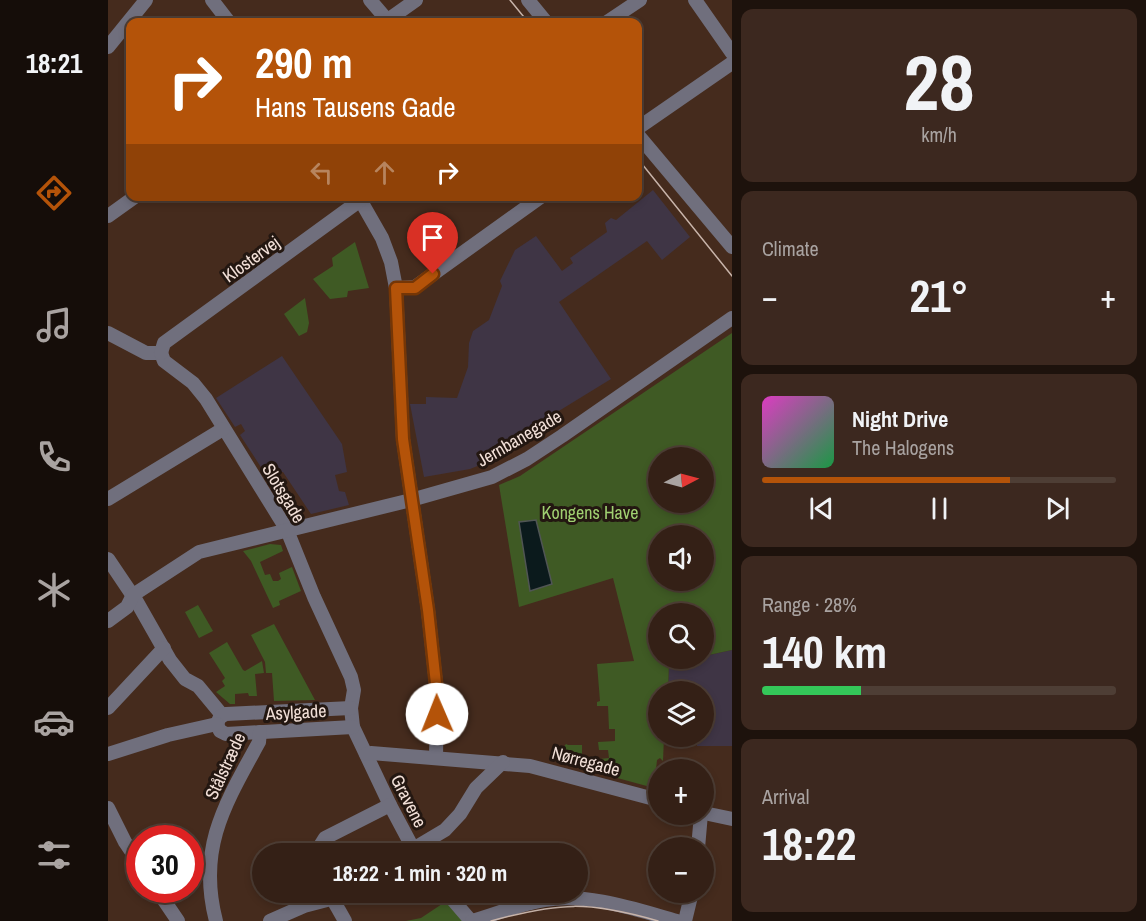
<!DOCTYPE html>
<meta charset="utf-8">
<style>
body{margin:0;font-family:"Archivo Narrow",sans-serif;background:#3c281f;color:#f1f3f6;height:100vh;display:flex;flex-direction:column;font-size:22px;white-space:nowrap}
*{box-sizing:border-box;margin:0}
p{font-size:20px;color:#a9a3a1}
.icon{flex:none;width:33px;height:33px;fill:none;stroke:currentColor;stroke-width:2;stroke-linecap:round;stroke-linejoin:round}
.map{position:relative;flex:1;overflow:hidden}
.sheet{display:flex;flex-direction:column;gap:9px;padding:9px;background:#1d120c;width:414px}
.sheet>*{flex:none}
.hud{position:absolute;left:18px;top:18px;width:516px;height:183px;border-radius:12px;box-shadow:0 3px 9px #0003,0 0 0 2px #4e3e35;background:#b45309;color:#fff;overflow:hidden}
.needle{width:39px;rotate:84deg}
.buttons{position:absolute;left:540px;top:447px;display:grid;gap:12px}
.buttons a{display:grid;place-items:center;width:66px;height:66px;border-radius:50%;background:#342016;box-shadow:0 3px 9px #0003,0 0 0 2px #4e3e35;font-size:30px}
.speed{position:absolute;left:18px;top:825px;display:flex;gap:12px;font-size:30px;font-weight:700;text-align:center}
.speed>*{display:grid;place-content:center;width:78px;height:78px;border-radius:50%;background:#342016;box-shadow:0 3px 9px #0003,0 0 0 2px #4e3e35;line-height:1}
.speed .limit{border:9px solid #d22;background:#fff;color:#111}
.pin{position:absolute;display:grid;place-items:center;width:51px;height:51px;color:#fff;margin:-62px -26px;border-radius:50% 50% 50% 0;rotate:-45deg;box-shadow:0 0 6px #0007}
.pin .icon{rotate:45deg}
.me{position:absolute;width:66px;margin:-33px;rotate:359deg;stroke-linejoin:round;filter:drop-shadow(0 0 4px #0008)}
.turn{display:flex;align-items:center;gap:21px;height:126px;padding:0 30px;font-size:27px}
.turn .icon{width:78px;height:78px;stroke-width:2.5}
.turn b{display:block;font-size:42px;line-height:51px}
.lanes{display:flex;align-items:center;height:57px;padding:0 30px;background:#0003;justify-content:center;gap:30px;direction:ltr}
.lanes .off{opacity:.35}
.big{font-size:45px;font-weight:700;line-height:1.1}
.sheet .tile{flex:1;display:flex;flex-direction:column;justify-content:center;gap:9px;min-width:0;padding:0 21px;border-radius:12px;background:#3c281f}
.sheet .dial{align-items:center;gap:0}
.dial b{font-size:78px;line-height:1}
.song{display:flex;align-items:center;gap:18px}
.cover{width:72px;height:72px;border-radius:9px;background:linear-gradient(135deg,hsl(310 70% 55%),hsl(140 70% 35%))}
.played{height:6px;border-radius:3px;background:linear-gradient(90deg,#b45309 70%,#4e3e35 70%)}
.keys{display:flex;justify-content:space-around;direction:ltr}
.heat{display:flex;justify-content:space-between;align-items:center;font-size:33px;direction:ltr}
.charge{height:9px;border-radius:4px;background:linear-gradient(90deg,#34c759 28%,#4e3e35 0)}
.trip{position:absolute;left:144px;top:843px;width:336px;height:60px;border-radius:30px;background:#342016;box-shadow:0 3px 9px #0003,0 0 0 2px #4e3e35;font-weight:700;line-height:60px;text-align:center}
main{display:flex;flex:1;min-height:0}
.tabs{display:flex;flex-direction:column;width:108px;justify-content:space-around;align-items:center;background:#150d09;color:#a9a3a1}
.tabs .icon{width:42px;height:42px}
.tabs .current{color:#b45309}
.tabs b{font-size:27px;color:#f1f3f6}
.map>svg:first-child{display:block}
.education{fill:#3f3545}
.green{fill:#3f5a24;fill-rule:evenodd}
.water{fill:#0b1a1c;stroke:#505554;stroke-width:1.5}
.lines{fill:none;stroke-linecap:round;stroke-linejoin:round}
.minor{stroke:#706f7d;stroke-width:14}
.tram{stroke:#c8b4aa;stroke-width:1.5}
.route-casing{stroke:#753606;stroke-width:15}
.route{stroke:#b45309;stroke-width:10}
.labels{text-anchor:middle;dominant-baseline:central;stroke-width:6;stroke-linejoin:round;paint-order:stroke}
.street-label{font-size:18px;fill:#f2e0d8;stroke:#231711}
.park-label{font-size:18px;fill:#a0d071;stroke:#231711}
</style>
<main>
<nav class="tabs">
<b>18:21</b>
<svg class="icon current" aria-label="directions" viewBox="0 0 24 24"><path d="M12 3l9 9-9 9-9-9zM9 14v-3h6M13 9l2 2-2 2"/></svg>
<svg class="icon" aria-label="music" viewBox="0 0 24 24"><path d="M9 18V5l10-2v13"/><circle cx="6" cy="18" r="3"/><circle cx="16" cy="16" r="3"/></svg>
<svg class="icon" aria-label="phone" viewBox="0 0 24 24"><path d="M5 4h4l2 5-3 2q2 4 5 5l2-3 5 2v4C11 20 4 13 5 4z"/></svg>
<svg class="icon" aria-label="climate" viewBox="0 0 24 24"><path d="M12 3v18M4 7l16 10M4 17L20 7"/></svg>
<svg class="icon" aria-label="car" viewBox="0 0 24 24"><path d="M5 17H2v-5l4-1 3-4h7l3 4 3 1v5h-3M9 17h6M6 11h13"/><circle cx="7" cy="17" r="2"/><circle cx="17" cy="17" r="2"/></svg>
<svg class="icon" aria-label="filters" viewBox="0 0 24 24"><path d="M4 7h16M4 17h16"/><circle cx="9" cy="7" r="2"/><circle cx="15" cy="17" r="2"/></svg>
</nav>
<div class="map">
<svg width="624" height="921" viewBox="0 0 624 921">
<rect width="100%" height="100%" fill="#452b1d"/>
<!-- education -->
<g class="education">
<polygon points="545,190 582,237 554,260 539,241 451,302 503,379 441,417 372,465 362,469 316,477 302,404 318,404 318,397 349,398 360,367 361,343 365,331 381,320 394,286 392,281 407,250 428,236 454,271 465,263 462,258 499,232 497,223 503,218 508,220"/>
<polygon points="174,356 234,444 239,472 227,475 231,491 237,492 241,505 203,514 175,472 166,472 158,475 132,435 137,431 133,424 127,427 108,398"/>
<polygon points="624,650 624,746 589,746 589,737 596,736 596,692 560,692 561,664 586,659 596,658 596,656"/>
</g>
<!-- green -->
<g class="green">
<polygon points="247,242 261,288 240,291 239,297 222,299 205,279 225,266 224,258"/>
<polygon points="197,298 201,323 199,332 191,336 176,314"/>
<path d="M624 333V650L596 656V614H550V658L585 659 561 664 560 691 550 692V736L556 737 555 761 552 758 549 760 546 788 491 773V759L501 758 500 750H491L490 742 507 741V729H501L500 706H489V702L492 701 489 664 526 661 505 578 411 607 391 485 412 476ZM550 458H596V502H550ZM550 536H596V580H550Z"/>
<polygon points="162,544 173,545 175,551 152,562 157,575 162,574 165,581 170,581 173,579 171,573 184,567 193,591 171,601 172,605 165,608 143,561 135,551"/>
<polygon points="90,605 105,631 91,638 77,612"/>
<polygon points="166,624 207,700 166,701 164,673 158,673 157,662 143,635"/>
<polygon points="119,642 135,670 137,671 154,661 156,673 147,674 149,696 141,696 140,693 127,694 127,704 122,704 108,692 117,686 114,681 117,678 101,653"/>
<polygon points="458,744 460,745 474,745 474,767 451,761 454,749"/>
<polygon points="340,900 358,921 298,921 313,918"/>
</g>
<!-- water -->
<polygon class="water" points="428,520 444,584 422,591 411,522"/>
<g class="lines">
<!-- minor -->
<g class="minor">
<polyline points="104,0 121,22"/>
<polyline points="262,0 280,21"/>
<polyline points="420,0 438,22"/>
<polyline points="587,0 624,53"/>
<polyline points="277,22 308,0"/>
<polyline points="499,22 532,0"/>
<polyline points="0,47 38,0"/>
<polyline points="530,128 624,63"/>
<polyline points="530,135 624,247"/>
<polyline points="250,196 274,238 283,262 288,288 295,439 320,610 329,693 328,757"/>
<polyline points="0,216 28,196"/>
<polyline points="288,288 307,287 434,196"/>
<polyline points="0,333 38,353 53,353"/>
<polyline points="53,353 56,361 85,383 98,399 179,530 206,597 243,677 246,690 243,708 245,727 282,805 308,854"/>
<polyline points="53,353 56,343 258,196"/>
<polyline points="0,499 115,429"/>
<polyline points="0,559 29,602 62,660 77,679 90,686 114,715"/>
<polyline points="0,621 19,607 25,595 91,552 303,500 384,477 419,459 454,436 624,318"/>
<polyline points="0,708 56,648"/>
<polyline points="243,708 118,714 112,717 109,724 112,731 118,734 245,727"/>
<polyline points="0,754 60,735 109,724"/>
<polyline points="258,754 263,753 422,766 550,800"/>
<polyline points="0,808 17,842 32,864"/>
<polyline points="596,813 624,819"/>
<polyline points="590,848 593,814"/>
<polyline points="300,852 337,830 352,814 368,788 395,762"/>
<polyline points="207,854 217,838 282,805"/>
<polyline points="49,890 70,921"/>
<polyline points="338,892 363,921"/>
<polyline points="224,898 237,921"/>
<path d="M108 921C89 848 117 804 151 742L152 732"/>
<polyline points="162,921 196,906 219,900 235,892"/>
<path d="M364 921C388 914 412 904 436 900 481 893 526 909 569 921"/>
<polyline points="577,921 584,892"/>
</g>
<!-- tram -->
<g class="tram">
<polyline points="402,0 420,22"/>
<polyline points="530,159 624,276"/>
<path d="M383 921C452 902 480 901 550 921"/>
</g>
</g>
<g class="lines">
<!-- route casing -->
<g class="route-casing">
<polyline id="route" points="325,274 307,288 288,288 295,439 320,610 329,693 329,714"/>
</g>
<!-- route -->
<use href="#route" class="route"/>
</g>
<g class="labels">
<!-- street labels -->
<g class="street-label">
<text transform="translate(143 259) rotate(-36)">Klostervej</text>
<text transform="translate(411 438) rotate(-30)">Jernbanegade</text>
<text transform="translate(176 493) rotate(59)">Slotsgade</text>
<text transform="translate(188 712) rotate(-3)">Asylgade</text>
<text transform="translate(478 761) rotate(15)">Nørregade</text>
<text transform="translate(117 766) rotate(-65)">Stålstræde</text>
<text transform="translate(301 801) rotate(63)">Gravene</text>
</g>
<!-- park labels -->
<g class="park-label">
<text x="482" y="512">Kongens Have</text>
</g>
</g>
</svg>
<div class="buttons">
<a><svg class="needle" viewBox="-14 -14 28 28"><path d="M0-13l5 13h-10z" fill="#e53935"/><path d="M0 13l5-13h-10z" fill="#a9a3a1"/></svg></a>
<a><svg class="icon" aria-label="sound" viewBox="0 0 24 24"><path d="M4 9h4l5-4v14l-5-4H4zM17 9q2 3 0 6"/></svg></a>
<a><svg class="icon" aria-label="search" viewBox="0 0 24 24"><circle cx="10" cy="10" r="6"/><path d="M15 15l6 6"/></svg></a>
<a><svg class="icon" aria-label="layers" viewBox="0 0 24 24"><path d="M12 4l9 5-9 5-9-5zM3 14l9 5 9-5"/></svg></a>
<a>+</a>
<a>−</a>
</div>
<div class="speed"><div class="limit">30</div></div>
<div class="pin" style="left:325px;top:274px;background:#d93025"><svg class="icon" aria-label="arrive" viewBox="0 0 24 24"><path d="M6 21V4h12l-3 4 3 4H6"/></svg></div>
<svg class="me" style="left:329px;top:714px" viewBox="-20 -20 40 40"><circle r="19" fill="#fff"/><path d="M0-13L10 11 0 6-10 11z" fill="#b45309"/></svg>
<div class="trip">18:22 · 1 min · 320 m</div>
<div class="hud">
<div class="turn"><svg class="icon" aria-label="right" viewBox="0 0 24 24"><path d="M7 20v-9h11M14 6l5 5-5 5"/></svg><div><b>290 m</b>Hans Tausens Gade</div></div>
<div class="lanes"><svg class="icon off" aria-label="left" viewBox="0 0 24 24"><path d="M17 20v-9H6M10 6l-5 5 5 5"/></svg><svg class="icon off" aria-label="ahead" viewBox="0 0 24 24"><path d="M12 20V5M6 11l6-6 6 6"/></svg><svg class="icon" aria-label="right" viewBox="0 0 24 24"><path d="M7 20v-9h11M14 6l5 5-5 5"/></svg></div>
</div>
</div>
<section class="sheet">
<div class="tile dial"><b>28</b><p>km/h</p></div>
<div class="tile"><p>Climate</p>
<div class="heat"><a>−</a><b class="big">21°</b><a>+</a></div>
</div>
<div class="tile">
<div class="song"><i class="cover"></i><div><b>Night Drive</b><p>The Halogens</p></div></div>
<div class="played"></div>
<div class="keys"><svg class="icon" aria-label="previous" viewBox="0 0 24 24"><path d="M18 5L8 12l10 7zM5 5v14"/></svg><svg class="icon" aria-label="pause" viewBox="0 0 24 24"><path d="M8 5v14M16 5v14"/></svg><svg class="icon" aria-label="next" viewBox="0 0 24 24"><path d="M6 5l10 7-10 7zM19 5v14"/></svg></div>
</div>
<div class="tile"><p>Range · 28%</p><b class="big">140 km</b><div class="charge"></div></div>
<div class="tile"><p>Arrival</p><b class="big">18:22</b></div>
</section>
</main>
